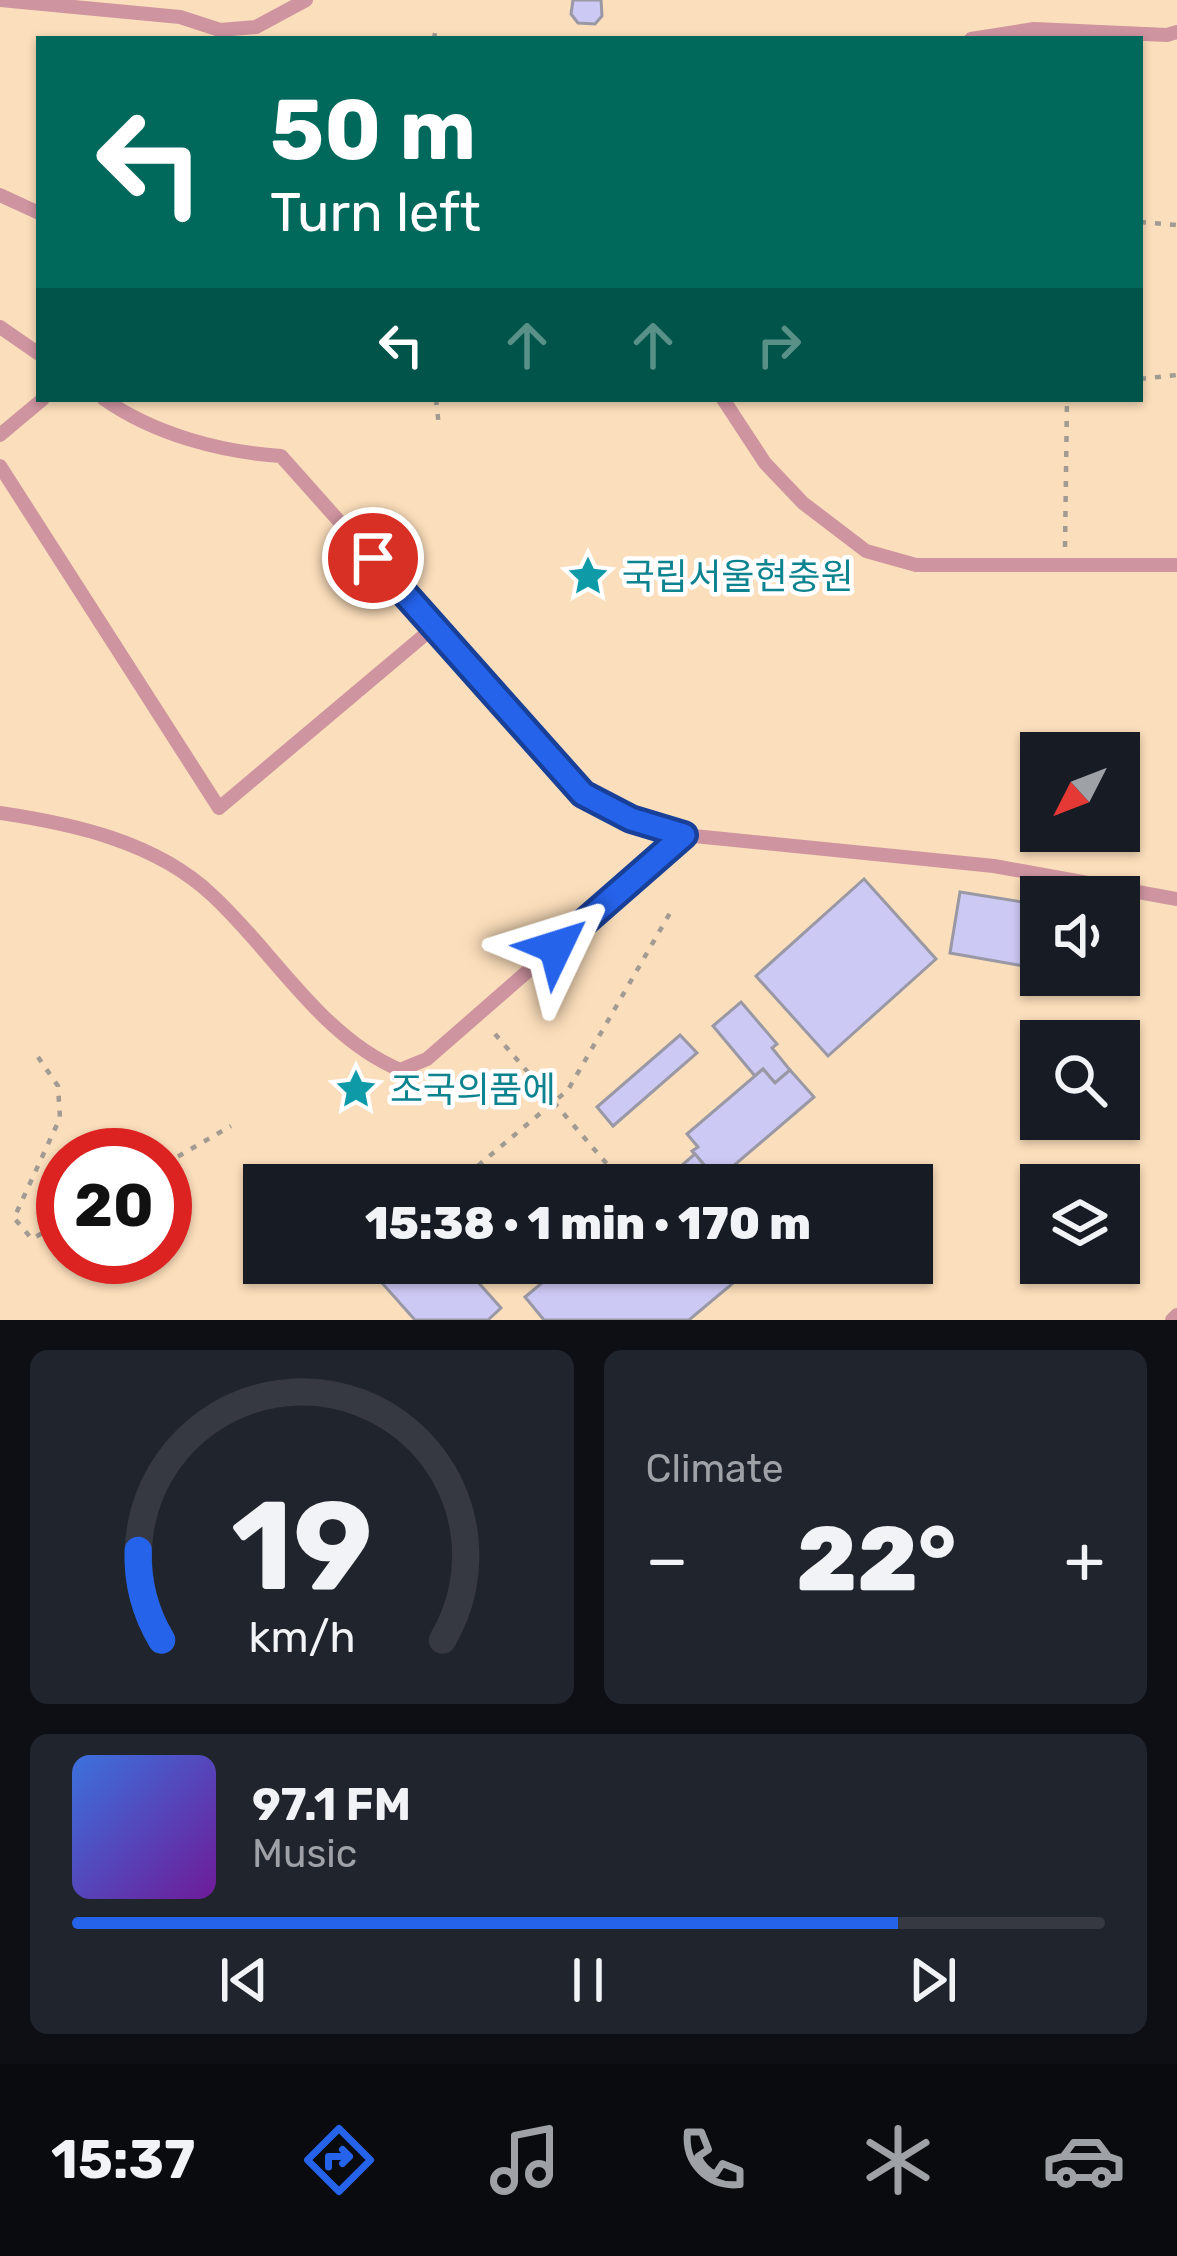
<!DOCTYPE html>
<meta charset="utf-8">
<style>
body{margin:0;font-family:Rubik,"Noto Sans KR",sans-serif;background:#20242c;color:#f1f3f6;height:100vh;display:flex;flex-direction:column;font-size:45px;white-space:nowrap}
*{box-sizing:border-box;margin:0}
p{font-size:39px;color:#9ea1a6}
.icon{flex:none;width:66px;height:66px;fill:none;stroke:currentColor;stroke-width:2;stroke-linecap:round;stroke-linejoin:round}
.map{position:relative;height:1320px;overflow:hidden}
.drawer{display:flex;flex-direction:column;gap:30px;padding:30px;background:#0d0f14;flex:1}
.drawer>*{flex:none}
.banner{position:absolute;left:36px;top:36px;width:1107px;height:366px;border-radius:0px;box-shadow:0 3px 9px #0004;background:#00695c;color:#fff;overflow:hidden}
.needle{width:78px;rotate:228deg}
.fabs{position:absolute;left:1020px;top:732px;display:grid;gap:24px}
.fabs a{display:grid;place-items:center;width:120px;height:120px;border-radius:0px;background:#171b24;box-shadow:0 3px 9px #0004;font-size:60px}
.speed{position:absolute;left:36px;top:1128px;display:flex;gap:24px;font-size:60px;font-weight:700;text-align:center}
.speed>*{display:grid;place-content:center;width:156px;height:156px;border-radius:50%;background:#171b24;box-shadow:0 3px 9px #0004;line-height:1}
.speed .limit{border:18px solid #d22;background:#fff;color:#111}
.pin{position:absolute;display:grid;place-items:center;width:102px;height:102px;color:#fff;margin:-51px;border:6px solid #fff;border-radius:50%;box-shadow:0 3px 12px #0007}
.me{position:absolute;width:132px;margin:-66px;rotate:49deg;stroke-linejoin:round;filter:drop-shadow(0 0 9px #0008)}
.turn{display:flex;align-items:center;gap:42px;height:252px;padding:0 36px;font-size:54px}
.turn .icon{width:156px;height:156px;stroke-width:2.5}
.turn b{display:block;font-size:84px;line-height:102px}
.lanes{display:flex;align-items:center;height:114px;padding:0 36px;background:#0003;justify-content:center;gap:60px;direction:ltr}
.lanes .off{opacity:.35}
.big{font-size:90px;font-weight:800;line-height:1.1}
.drawer .widget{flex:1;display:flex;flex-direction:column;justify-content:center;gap:18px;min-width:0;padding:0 42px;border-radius:18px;background:#20242c}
.drawer .dial{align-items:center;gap:0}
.dial svg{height:312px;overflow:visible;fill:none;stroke:#363941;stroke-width:7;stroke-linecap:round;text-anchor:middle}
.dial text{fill:#f1f3f6;stroke:none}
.song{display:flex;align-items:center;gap:36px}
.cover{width:144px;height:144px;border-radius:18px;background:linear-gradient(135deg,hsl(220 70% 55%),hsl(280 70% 35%))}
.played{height:12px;border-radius:6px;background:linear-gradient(90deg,#2563eb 80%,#363941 80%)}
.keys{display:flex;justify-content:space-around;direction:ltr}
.heat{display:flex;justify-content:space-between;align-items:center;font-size:66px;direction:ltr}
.drawer .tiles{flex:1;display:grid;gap:30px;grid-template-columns:1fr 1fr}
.widget:last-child{grid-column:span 2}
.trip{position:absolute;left:243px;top:1164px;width:690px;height:120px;border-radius:0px;background:#171b24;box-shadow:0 3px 9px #0004;font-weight:800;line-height:120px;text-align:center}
.tabs{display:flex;height:192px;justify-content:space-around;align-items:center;background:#090b0e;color:#9ea1a6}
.tabs .icon{width:84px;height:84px}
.tabs .selected{color:#2563eb}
.tabs b{font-size:54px;color:#f1f3f6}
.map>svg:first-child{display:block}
.green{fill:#fbdebb;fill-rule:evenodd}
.building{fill:#cdc9f5;stroke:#9998a4;stroke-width:3}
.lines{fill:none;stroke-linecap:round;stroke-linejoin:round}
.path{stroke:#a19b93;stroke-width:4.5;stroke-dasharray:6 9;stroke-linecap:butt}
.lane{stroke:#ce94a0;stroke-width:14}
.route-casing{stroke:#184099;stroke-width:30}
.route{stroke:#2563eb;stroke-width:21}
.labels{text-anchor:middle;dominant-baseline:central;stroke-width:9;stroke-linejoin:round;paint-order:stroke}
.culture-label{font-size:36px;fill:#0d838f;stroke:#fff;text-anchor:start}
</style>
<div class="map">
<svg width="1177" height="1320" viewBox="0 0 1177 1320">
<rect width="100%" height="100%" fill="#f9f1e6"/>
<!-- green -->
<path class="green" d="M0 0H1177V1320H0ZM39 39H1140V399H39ZM1041 753H1119V831H1041ZM1041 897H1119V975H1041ZM1041 1041H1119V1119H1041ZM63 1155H165V1257H63ZM264 1185H912V1263H264ZM1041 1185H1119V1263H1041Z"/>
<!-- building -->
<g class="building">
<polygon points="573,0 601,0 602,16 595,24 578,23 571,14"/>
<polygon points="864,879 936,959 828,1056 756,976"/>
<polygon points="960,892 1041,905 1041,969 950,953"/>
<polygon points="741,1002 777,1044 772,1048 790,1070 775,1083 763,1069 755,1076 713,1026"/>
<polygon points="680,1035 697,1053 613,1126 597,1107"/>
<polygon points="763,1069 775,1083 790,1070 814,1097 717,1180 692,1151 698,1147 687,1134"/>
<polygon points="695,1154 721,1185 659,1185"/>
<polygon points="368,1263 461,1263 501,1308 488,1320 415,1320 366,1265"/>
<polygon points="566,1263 757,1263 689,1320 544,1320 525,1297"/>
</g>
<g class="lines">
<!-- path -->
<g class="path">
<polyline points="434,39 435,33"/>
<polyline points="1140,222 1177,225"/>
<polyline points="1140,379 1177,375"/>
<polyline points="436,399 439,427"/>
<polyline points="1065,547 1067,399"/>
<polyline points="495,1034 625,1185"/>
<polyline points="38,1057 58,1086 60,1118 14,1218 32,1239 63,1221"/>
<polyline points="165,1164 231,1126"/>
<polyline points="455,1185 568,1090 670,913"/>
</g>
<!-- lane -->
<g class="lane">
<polyline points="0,0 180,17 220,30 256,27 306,0"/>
<polyline points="971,39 1034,29 1167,35 1177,32"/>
<polyline points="0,195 39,213"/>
<polyline points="0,327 39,354"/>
<path d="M104 399C154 434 220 452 281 456L583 795 631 819 684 835"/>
<polyline points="723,399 765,463 803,503 866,551 916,565 1177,565"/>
<polyline points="0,435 43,399"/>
<polyline points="0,466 219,808 434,627"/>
<path d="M0 813C74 824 156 842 212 895 274 952 321 1037 400 1070L427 1059 684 835 994 866 1177 899"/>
<polyline points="1172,1320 1177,1315"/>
</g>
</g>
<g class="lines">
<!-- route casing -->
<g class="route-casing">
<polyline id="route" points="373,558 583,794 631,819 684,835 556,947"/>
</g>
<!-- route -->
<use href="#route" class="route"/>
</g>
<!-- icons -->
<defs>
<g id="sight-bare" transform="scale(3.24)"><path d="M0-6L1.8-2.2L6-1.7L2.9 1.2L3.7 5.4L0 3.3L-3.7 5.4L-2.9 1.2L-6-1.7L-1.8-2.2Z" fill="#0f9aa8" stroke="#fff" stroke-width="2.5" paint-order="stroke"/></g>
</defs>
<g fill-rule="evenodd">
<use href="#sight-bare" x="588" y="576"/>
<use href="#sight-bare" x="356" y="1089"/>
</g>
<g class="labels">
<!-- culture labels -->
<g class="culture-label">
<text x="622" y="576">국립서울현충원</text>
<text x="390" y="1089">조국의품에</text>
</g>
</g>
</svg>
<div class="fabs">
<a><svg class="needle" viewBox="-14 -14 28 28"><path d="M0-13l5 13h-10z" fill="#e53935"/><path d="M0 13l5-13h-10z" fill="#9ea1a6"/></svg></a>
<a><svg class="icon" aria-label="sound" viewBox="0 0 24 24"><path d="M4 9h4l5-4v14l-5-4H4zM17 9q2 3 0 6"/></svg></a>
<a><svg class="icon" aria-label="search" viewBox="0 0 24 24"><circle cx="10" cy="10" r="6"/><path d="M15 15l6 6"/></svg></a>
<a><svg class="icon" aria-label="layers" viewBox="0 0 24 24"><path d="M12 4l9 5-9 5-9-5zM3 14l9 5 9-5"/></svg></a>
</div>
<div class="speed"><div class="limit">20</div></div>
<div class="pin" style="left:373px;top:558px;background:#d93025"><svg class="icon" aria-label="arrive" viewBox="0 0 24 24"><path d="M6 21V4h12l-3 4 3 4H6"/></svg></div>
<svg class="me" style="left:556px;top:947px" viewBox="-20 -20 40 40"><path d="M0-17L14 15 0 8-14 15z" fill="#2563eb" stroke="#fff" stroke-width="4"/></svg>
<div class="trip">15:38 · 1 min · 170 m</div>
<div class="banner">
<div class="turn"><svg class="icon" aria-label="left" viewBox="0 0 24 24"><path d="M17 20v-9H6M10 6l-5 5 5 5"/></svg><div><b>50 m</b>Turn left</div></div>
<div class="lanes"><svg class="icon" aria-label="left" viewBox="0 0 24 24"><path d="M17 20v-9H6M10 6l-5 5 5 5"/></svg><svg class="icon off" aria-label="ahead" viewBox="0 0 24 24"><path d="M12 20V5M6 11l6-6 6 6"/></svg><svg class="icon off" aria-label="ahead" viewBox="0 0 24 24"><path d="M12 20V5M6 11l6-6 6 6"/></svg><svg class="icon off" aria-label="right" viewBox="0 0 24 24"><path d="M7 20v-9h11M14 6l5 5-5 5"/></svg></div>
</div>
</div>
<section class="drawer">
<div class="tiles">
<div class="widget dial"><svg viewBox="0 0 100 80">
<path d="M14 69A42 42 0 1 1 86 69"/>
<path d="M14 69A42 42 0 0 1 8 46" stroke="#2563eb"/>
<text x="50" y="56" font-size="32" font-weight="700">19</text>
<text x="50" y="72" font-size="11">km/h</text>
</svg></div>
<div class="widget"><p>Climate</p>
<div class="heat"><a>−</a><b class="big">22°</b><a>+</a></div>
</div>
<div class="widget">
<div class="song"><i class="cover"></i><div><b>97.1 FM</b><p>Music</p></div></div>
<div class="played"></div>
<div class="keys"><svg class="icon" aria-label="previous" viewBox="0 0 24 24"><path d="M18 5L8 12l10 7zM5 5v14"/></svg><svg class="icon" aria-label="pause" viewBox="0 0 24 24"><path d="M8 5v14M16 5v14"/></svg><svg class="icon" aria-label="next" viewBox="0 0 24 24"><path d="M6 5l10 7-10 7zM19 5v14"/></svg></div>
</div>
</div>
</section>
<nav class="tabs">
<b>15:37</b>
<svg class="icon selected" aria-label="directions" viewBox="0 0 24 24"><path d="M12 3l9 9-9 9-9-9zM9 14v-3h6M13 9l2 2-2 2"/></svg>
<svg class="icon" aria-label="music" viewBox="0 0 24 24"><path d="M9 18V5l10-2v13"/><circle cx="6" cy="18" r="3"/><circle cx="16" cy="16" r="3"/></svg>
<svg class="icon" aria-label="phone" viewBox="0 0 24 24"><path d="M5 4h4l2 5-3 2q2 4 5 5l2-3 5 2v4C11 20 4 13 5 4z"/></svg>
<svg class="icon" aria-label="climate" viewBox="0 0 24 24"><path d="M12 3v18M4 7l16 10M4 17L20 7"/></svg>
<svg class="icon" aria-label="car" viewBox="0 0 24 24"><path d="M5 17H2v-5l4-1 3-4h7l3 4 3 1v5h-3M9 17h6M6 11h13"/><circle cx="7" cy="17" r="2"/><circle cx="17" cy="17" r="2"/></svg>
</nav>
